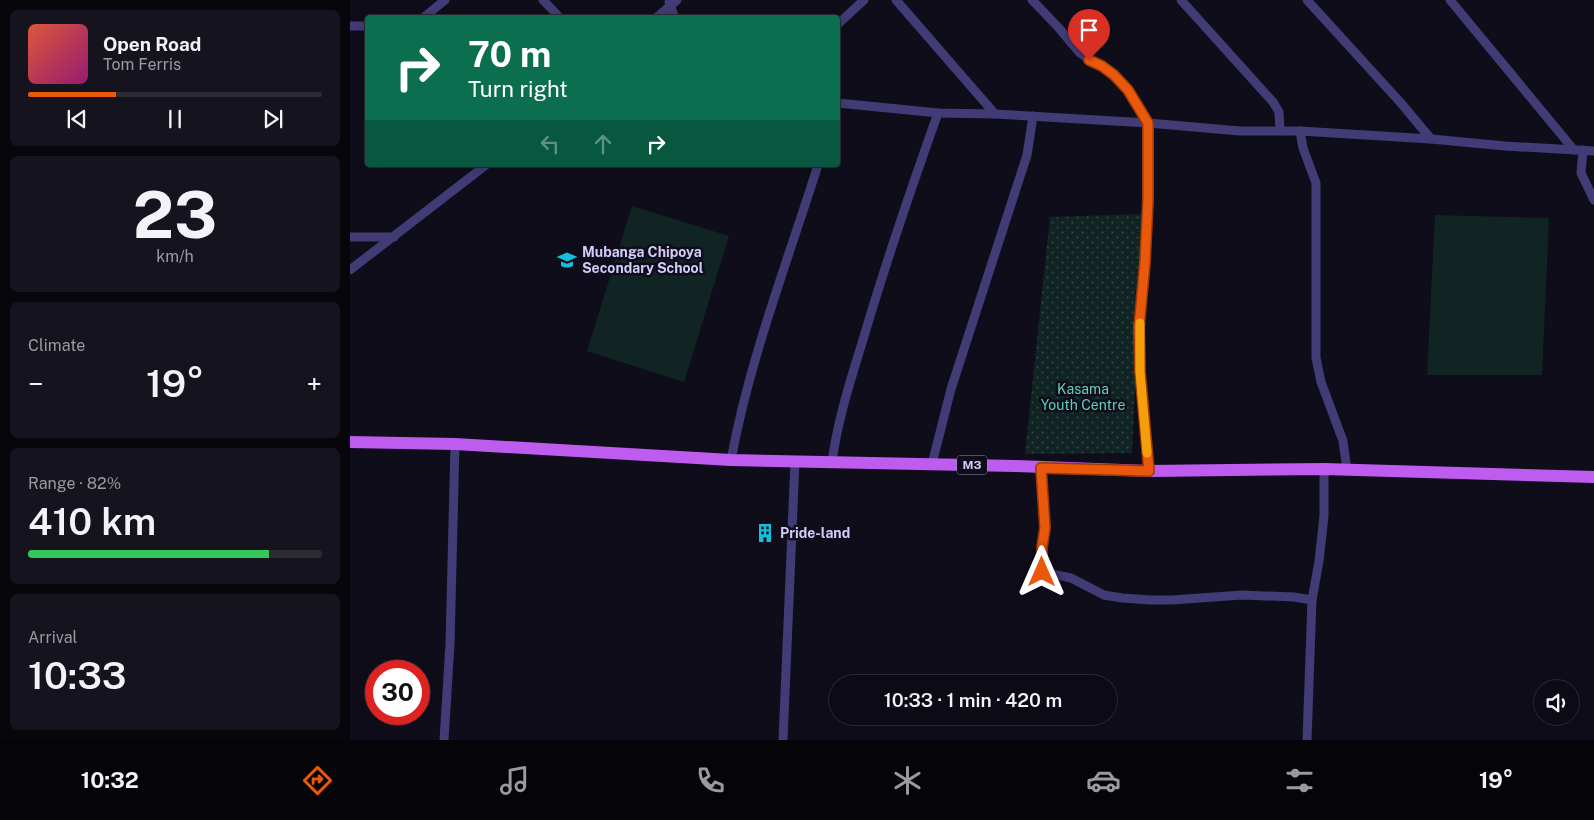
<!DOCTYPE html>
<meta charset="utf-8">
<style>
body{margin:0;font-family:"Public Sans",sans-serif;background:#15131d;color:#f1f3f6;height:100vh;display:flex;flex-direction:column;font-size:19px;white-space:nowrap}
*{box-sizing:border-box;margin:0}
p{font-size:16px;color:#9a9aa0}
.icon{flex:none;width:28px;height:28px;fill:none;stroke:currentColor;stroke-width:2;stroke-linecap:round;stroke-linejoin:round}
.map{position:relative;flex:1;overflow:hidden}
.sheet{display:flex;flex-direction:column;gap:10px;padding:10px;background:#07060b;width:350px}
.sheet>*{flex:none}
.hud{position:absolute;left:15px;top:15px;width:475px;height:152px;border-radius:5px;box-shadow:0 2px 12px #0003,0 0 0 1px #2c2b34;background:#0b6e4f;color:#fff;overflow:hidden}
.tools{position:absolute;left:1184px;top:680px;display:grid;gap:10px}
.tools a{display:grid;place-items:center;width:45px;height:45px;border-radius:50%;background:#0c0a14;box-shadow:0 2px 12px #0003,0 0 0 1px #2c2b34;font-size:25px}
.speed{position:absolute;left:15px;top:660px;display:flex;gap:10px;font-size:25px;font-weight:700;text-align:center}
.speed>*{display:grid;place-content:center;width:65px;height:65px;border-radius:50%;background:#0c0a14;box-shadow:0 2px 12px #0003,0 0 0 1px #2c2b34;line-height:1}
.speed .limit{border:8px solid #d22;background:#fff;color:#111}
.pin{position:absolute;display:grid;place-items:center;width:42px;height:42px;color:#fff;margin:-51px -21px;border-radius:50% 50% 50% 0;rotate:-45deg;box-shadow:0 0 5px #0007}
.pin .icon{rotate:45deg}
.me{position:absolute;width:55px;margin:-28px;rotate:0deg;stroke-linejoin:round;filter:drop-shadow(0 0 4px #0008)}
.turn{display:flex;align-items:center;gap:18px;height:105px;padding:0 20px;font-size:22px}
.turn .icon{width:65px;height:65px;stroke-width:2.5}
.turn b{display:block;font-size:35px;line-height:42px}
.lanes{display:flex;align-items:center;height:48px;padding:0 20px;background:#0003;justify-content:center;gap:25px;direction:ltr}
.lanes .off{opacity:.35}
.big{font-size:38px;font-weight:600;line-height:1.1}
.sheet .tile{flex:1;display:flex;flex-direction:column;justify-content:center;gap:8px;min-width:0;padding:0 18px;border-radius:8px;background:#15131d}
.sheet .dial{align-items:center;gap:0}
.dial b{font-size:65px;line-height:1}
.song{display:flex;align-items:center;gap:15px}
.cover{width:60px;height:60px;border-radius:8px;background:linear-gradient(135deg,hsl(10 70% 55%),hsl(320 70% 35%))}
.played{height:5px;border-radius:2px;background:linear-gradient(90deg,#ea580c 30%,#2c2b34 30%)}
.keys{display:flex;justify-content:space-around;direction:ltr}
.heat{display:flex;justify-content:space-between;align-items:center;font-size:28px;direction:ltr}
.charge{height:8px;border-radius:4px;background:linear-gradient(90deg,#34c759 82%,#2c2b34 0)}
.trip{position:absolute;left:479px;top:675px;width:288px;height:50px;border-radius:25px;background:#0c0a14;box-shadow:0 2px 12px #0003,0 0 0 1px #2c2b34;font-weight:600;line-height:50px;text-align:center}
.tab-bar{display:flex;height:80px;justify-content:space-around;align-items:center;background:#050408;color:#9a9aa0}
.tab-bar .icon{width:35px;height:35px}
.tab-bar .current{color:#ea580c}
.tab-bar b{font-size:22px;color:#f1f3f6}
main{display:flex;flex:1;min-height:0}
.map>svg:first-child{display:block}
.park{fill:url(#park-dots)}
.pitch{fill:#102424}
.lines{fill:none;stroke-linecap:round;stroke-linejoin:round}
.street{stroke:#413c75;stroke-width:9}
.primary{stroke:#bf5cf0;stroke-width:12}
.route-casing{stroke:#983908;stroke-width:12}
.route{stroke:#ea580c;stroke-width:9}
.slow{stroke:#f59e0b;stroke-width:9}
.labels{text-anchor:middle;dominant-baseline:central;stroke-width:5;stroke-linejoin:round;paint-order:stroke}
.shield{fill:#100d1b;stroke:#9892b7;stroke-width:1}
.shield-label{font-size:12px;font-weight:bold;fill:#d3cbfa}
.poi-label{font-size:14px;font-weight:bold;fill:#d3cbfa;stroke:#100d1b;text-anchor:start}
.park-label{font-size:14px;fill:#5fd2bb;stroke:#100d1b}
</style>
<main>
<section class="sheet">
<div class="tile">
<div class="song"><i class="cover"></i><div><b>Open Road</b><p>Tom Ferris</p></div></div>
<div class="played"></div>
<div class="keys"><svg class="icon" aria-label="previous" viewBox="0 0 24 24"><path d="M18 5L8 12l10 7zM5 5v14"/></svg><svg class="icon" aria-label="pause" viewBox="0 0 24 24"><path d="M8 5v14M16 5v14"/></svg><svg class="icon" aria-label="next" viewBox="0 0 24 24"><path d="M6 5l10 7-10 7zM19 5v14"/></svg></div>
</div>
<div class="tile dial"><b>23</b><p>km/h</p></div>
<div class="tile"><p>Climate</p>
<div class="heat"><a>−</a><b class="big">19°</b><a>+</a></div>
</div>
<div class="tile"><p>Range · 82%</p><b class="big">410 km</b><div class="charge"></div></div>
<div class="tile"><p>Arrival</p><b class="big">10:33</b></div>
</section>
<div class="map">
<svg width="1244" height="740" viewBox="0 0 1244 740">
<defs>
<pattern id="park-dots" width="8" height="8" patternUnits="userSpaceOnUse" patternTransform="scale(1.25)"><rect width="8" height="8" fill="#102424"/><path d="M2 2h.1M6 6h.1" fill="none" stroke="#324245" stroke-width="1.8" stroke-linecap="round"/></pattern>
</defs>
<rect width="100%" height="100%" fill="#100d1b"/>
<!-- park -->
<polygon class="park" points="793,214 782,453 675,454 700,217"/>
<!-- pitch -->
<g class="pitch">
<polygon points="282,206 379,236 334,382 237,351"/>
<polygon points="1085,215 1199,218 1192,375 1077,375"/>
</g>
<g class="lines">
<!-- street -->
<g class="street">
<polyline points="193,0 210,18"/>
<polyline points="546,0 645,114 798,123 890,131 950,131 1081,139 1155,146 1244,151"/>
<polyline points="682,0 708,27 730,53 764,75 777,90 798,123 798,200 795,262 789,327 790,373 799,471"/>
<polyline points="831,0 923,102 929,112 930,131"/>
<polyline points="957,0 1050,102 1081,139"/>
<polyline points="1100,0 1224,150"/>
<polyline points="319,2 325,18"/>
<polyline points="73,18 95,0"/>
<polyline points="306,18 327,0"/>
<polyline points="488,24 514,0"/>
<polyline points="0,26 18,26"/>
<polyline points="488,103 588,113 645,114"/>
<polyline points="950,131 953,148 966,183 966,358 971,382 993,441 997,470"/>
<polyline points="1233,150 1231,173 1244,200"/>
<polyline points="0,237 44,237"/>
<polyline points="0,270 136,165"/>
<path d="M381 460C400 358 437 263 468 165"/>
<path d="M482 462C488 417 502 376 515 333 537 259 562 186 588 113"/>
<polyline points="582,464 601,389 677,155 683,116"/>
<polyline points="691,467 695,528 692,547 692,572 721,578 754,595 772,598 801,600 822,600 892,595 944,597 962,600"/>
<polyline points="94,740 100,644 105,444"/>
<polyline points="433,740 445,461"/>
<polyline points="957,740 962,600 969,561 974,516 974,469"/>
</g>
<!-- primary -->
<polyline class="primary" points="0,442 105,444 381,460 665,466 799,471 974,469 1244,477"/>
</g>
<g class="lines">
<!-- route casing -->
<g class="route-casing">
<polyline id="route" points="692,572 692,547 695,528 691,468 799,471 790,372 789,327 795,262 798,200 798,123 778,90 764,75 752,66 739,60"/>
</g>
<!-- route -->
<use href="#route" class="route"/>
<!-- slow -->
<polyline class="slow" points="790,323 790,372 797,453"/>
</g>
<!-- icons -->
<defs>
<g id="school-bare" transform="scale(1.5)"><path d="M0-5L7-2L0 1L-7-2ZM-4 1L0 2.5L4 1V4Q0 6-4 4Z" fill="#15bfdc" stroke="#100d1b" stroke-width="2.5" paint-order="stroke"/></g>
<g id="building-bare" transform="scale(1.5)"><path d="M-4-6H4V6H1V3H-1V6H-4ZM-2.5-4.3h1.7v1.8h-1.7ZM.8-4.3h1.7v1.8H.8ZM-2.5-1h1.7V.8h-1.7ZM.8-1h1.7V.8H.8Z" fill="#15bfdc" stroke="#100d1b" stroke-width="2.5" paint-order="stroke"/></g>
</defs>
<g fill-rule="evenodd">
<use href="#school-bare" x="217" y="260"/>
<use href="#building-bare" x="415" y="533"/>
</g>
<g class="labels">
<!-- shield labels -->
<rect class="shield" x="607" y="455.5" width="30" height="19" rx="4"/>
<g class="shield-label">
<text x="622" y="465">M3</text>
</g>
<!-- poi labels -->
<g class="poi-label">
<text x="232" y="252">Mubanga Chipoya<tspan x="232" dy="16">Secondary School</tspan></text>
<text x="430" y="533">Pride-land</text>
</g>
<!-- park labels -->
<g class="park-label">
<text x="733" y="389">Kasama<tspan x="733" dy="16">Youth Centre</tspan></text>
</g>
</g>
</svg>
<div class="tools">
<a><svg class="icon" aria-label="sound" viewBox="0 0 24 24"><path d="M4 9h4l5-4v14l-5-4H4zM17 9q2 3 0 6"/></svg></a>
</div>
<div class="speed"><div class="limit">30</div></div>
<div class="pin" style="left:739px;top:60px;background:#d93025"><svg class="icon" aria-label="arrive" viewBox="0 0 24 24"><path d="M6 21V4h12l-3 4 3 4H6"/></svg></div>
<svg class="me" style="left:692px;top:572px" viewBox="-20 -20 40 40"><path d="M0-17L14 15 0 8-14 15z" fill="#ea580c" stroke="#fff" stroke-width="4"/></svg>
<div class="trip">10:33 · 1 min · 420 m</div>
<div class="hud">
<div class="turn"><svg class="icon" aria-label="right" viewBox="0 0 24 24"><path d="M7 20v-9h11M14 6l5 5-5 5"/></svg><div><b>70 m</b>Turn right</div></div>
<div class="lanes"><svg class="icon off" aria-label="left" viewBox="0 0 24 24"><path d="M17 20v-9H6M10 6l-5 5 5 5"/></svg><svg class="icon off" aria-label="ahead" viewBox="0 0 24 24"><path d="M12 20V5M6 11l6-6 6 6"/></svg><svg class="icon" aria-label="right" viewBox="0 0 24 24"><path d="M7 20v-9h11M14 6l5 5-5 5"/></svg></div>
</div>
</div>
</main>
<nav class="tab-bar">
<b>10:32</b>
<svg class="icon current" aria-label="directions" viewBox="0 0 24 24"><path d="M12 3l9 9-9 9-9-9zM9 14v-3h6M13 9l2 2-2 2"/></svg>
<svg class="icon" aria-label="music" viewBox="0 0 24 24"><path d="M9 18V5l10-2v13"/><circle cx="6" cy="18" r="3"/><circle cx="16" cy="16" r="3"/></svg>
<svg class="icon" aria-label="phone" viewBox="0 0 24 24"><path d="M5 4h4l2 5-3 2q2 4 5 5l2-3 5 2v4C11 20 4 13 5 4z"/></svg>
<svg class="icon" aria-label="climate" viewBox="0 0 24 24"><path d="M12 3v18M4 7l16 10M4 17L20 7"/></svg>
<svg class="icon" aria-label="car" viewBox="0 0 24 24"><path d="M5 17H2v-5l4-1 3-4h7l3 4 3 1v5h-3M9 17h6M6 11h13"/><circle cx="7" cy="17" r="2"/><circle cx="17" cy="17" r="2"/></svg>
<svg class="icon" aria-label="filters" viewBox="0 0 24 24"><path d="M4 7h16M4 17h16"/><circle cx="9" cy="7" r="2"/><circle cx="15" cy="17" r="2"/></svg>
<b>19°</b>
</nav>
